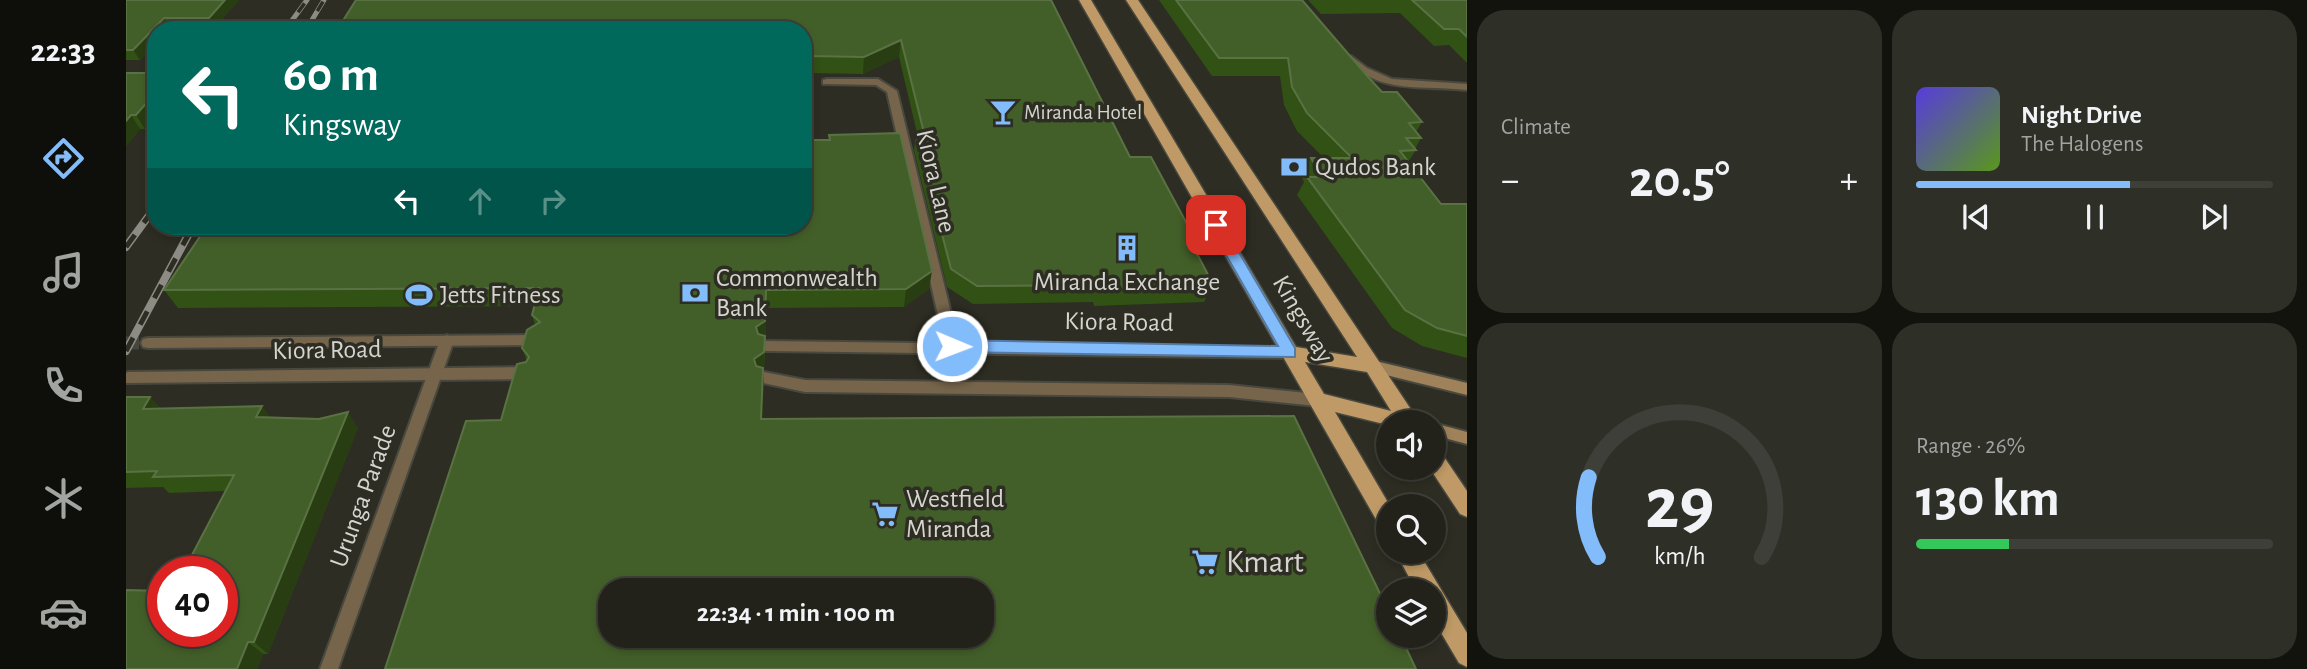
<!DOCTYPE html>
<meta charset="utf-8">
<style>
body{margin:0;font-family:"Alegreya Sans",sans-serif;background:#2e2f27;color:#f1f3f6;height:100vh;display:flex;flex-direction:column;font-size:26px;white-space:nowrap}
*{box-sizing:border-box;margin:0}
p{font-size:23px;color:#a2a4a2}
.icon{flex:none;width:38px;height:38px;fill:none;stroke:currentColor;stroke-width:2;stroke-linecap:round;stroke-linejoin:round}
.map{position:relative;flex:1;overflow:hidden}
.drawer{display:flex;flex-direction:column;gap:10px;padding:10px;background:#13130e;width:840px}
.drawer>*{flex:none}
.top-card{position:absolute;left:21px;top:21px;width:665px;height:214px;border-radius:28px;box-shadow:0 4px 10px #0003,0 0 0 2px #3f3f39;background:#00695c;color:#fff;overflow:hidden}
.buttons{position:absolute;left:1250px;top:410px;display:grid;gap:14px}
.buttons a{display:grid;place-items:center;width:70px;height:70px;border-radius:50%;background:#22221a;box-shadow:0 4px 10px #0003,0 0 0 2px #3f3f39;font-size:35px}
.speed{position:absolute;left:21px;top:556px;display:flex;gap:14px;font-size:35px;font-weight:700;text-align:center}
.speed>*{display:grid;place-content:center;width:91px;height:91px;border-radius:50%;background:#22221a;box-shadow:0 4px 10px #0003,0 0 0 2px #3f3f39;line-height:1}
.speed .limit{border:10px solid #d22;background:#fff;color:#111}
.pin{position:absolute;display:grid;place-items:center;width:60px;height:60px;color:#fff;margin:-30px;border-radius:14px;box-shadow:0 4px 10px #0006}
.me{position:absolute;width:77px;margin:-38px;rotate:91deg;stroke-linejoin:round;filter:drop-shadow(0 0 5px #0008)}
.turn{display:flex;align-items:center;gap:24px;height:147px;padding:0 21px;font-size:32px}
.turn .icon{width:91px;height:91px;stroke-width:2.5}
.turn b{display:block;font-size:49px;line-height:60px}
.lanes{display:flex;align-items:center;height:66px;padding:0 21px;background:#0003;justify-content:center;gap:35px;direction:ltr}
.lanes .off{opacity:.35}
.big{font-size:52px;font-weight:600;line-height:1.1}
.drawer .tile{flex:1;display:flex;flex-direction:column;justify-content:center;gap:10px;min-width:0;padding:0 24px;border-radius:28px;background:#2e2f27}
.drawer .dial{align-items:center;gap:0}
.dial svg{height:182px;overflow:visible;fill:none;stroke:#3f3f39;stroke-width:7;stroke-linecap:round;text-anchor:middle}
.dial text{fill:#f1f3f6;stroke:none}
.song{display:flex;align-items:center;gap:21px}
.cover{width:84px;height:84px;border-radius:10px;background:linear-gradient(135deg,hsl(250 70% 55%),hsl(90 70% 35%))}
.played{height:7px;border-radius:4px;background:linear-gradient(90deg,#83bcfb 60%,#3f3f39 60%)}
.keys{display:flex;justify-content:space-around;direction:ltr}
.heat{display:flex;justify-content:space-between;align-items:center;font-size:38px;direction:ltr}
.charge{height:10px;border-radius:5px;background:linear-gradient(90deg,#34c759 26%,#3f3f39 0)}
.drawer .tiles{flex:1;display:grid;gap:10px;grid-template-columns:repeat(2,1fr)}
.trip{position:absolute;left:472px;top:578px;width:396px;height:70px;border-radius:28px;background:#22221a;box-shadow:0 4px 10px #0003,0 0 0 2px #3f3f39;font-weight:600;line-height:70px;text-align:center}
main{display:flex;flex:1;min-height:0}
.tabs{display:flex;flex-direction:column;width:126px;justify-content:space-around;align-items:center;background:#0e0e0a;color:#a2a4a2}
.tabs .icon{width:49px;height:49px}
.tabs .current{color:#83bcfb}
.tabs b{font-size:32px;color:#f1f3f6}
.map>svg:first-child{display:block}
.lines{fill:none;stroke-linecap:round;stroke-linejoin:round}
.tertiary-tunnel{stroke:#46463d;stroke-width:13;stroke-dasharray:13 6;stroke-linecap:butt}
.service-casing{stroke:#48483f;stroke-width:4}
.minor-casing{stroke:#48483f;stroke-width:4}
.tertiary-casing{stroke:#48483f;stroke-width:4}
.secondary-casing{stroke:#48483f;stroke-width:4}
.primary-casing{stroke:#48483f;stroke-width:3}
.service{fill:#76644b;fill-rule:evenodd}
.minor{fill:#76644b;fill-rule:evenodd}
.tertiary{fill:#76644b;fill-rule:evenodd}
.secondary{fill:#9f825a;fill-rule:evenodd}
.primary{fill:#bf9a66;fill-rule:evenodd}
.rail-far1-casing{stroke:#8c8c85;stroke-width:5}
.rail-casing{stroke:#8c8c85;stroke-width:8}
.rail-far1{stroke:#2d2d23;stroke-width:3.5;stroke-dasharray:11;stroke-linecap:butt}
.rail{stroke:#2d2d23;stroke-width:5;stroke-dasharray:15;stroke-linecap:butt}
.wall{fill:#315115}
.shaded-wall{fill:#283d12}
.building{fill:#435f29;stroke:#5a7243;stroke-width:2;fill-rule:evenodd}
.route{fill:#83bcfb;stroke:#557aa3;stroke-width:2}
.labels{text-anchor:middle;dominant-baseline:central;stroke-width:7;stroke-linejoin:round;paint-order:stroke}
.far-poi-label{font-size:21px;fill:#d5d5cf;stroke:#2d2d23;text-anchor:start}
.poi-label{font-size:26px;fill:#d5d5cf;stroke:#2d2d23;text-anchor:start}
.street-label{font-size:26px;fill:#d5d5cf;stroke:#2d2d23}
.near-poi-label{font-size:32px;fill:#d5d5cf;stroke:#2d2d23;text-anchor:start}
</style>
<main>
<nav class="tabs">
<b>22:33</b>
<svg class="icon current" aria-label="directions" viewBox="0 0 24 24"><path d="M12 3l9 9-9 9-9-9zM9 14v-3h6M13 9l2 2-2 2"/></svg>
<svg class="icon" aria-label="music" viewBox="0 0 24 24"><path d="M9 18V5l10-2v13"/><circle cx="6" cy="18" r="3"/><circle cx="16" cy="16" r="3"/></svg>
<svg class="icon" aria-label="phone" viewBox="0 0 24 24"><path d="M5 4h4l2 5-3 2q2 4 5 5l2-3 5 2v4C11 20 4 13 5 4z"/></svg>
<svg class="icon" aria-label="climate" viewBox="0 0 24 24"><path d="M12 3v18M4 7l16 10M4 17L20 7"/></svg>
<svg class="icon" aria-label="car" viewBox="0 0 24 24"><path d="M5 17H2v-5l4-1 3-4h7l3 4 3 1v5h-3M9 17h6M6 11h13"/><circle cx="7" cy="17" r="2"/><circle cx="17" cy="17" r="2"/></svg>
</nav>
<div class="map">
<svg width="1341" height="669" viewBox="0 0 1341 669">
<rect width="100%" height="100%" fill="#2d2d23"/>
<g class="lines">
<!-- tertiary-tunnel -->
<polyline class="tertiary-tunnel" points="0,343 22,343"/>
<!-- service casing -->
<g class="service-casing">
<polygon id="service" points="701,79 752,79 771,91 833,346 831,350 821,350 819,346 761,92 750,85 697,84 697,80"/>
</g>
<!-- minor casing -->
<g class="minor-casing">
<g id="minor">
<path d="M1225 56 1241 68 1266 79 1341 84V90C1298 85 1252 95 1220 59Z"/>
<polygon points="321,335 328,340 212,669 194,669 314,340"/>
</g>
</g>
<!-- tertiary casing -->
<g class="tertiary-casing">
<g id="tertiary">
<polygon points="410,335 417,340 410,345 22,348 17,347 15,343 17,339 22,338"/>
<polygon points="640,341 1164,348 1169,349 1171,353 1169,357 1164,358 640,351 635,350 633,346 635,342"/>
<polygon points="400,367 405,369 407,373 405,377 400,379 0,383 0,373 2,372"/>
<polygon points="638,372 679,380 1103,385 1191,394 1196,396 1198,400 1196,404 1191,406 1103,397 679,392 633,382 631,378 633,374"/>
</g>
</g>
<!-- secondary casing -->
<g class="secondary-casing">
<g id="secondary">
<polygon points="1245,360 1341,383 1341,395 1240,370 1238,366 1240,362"/>
<polygon points="1307,423 1341,432 1341,444 1307,435"/>
</g>
</g>
<!-- primary casing -->
<g class="primary-casing">
<g id="primary">
<path d="M953 0H965L1170 347 1231 357 1000 0H1012L1290 417 1292 422H1262V425L1209 412 1264 506H1262V530L1255 528ZM1179 362 1241 372 1265 411 1198 394Z"/>
<polygon points="1307,449 1314,451 1341,491 1341,517 1334,514 1303,467 1307,467"/>
<polygon points="1269,551 1292,551 1341,633 1341,667 1333,663 1307,619 1307,590 1290,590"/>
</g>
</g>
<!-- service -->
<use href="#service" class="service"/>
<!-- minor -->
<use href="#minor" class="minor"/>
<!-- tertiary -->
<use href="#tertiary" class="tertiary"/>
<!-- secondary -->
<use href="#secondary" class="secondary"/>
<!-- primary -->
<use href="#primary" class="primary"/>
<!-- rail-far1 casing -->
<g class="rail-far1-casing">
<g id="rail-far1">
<polyline points="159,30 181,0"/>
<polyline points="180,30 198,0"/>
</g>
</g>
<!-- rail casing -->
<g class="rail-casing">
<g id="rail">
<polyline points="0,247 30,206"/>
<polyline points="0,351 67,226"/>
</g>
</g>
<!-- rail-far1 -->
<use href="#rail-far1" class="rail-far1"/>
<!-- rail -->
<use href="#rail" class="rail"/>
</g>
<!-- wall -->
<g class="wall">
<polygon points="0,0 113,0 88,28 44,28 14,60 0,60"/>
<polygon points="925,0 1004,157 1074,248 1071,254 1087,284 1078,302 968,306 967,302 847,304 821,287 788,150 790,133 791,133 773,57 737,74 682,73 683,103 677,103 677,30"/>
<polygon points="1033,0 1176,0 1243,78 1256,92 1296,122 1290,132 1295,138 1289,149 1290,150 1282,162 1315,204 1341,204 1341,358 1296,346 1266,328 1171,195 1178,182 1175,176 1185,158 1198,158 1171,131 1158,105 1154,76 1086,76"/>
<polygon points="1182,0 1341,0 1341,63 1323,45 1308,46 1274,13 1195,14"/>
<polygon points="0,73 30,73 30,116 19,129 14,129 0,146"/>
<polygon points="703,135 803,289 778,307 640,308 640,338 639,339 639,354 638,369 637,371 636,419 375,420 401,361 396,348 409,325 406,315 408,306 52,308 38,290 703,140"/>
<polygon points="0,397 24,397 34,408 145,418 232,428 142,654 137,654 131,669 0,669 37,632 100,491 43,493 37,487 0,488"/>
</g>
<!-- shaded-wall -->
<g class="shaded-wall">
<polygon points="99,0 113,0 88,28 83,18"/>
<polygon points="38,18 44,28 43,30 30,30 30,43 14,60 7,50"/>
<polygon points="775,40 773,57 737,74 738,57"/>
<polygon points="30,92 30,116 19,129 10,115"/>
<polygon points="5,115 14,129 0,146 0,121"/>
<polygon points="806,271 803,289 778,307 780,289"/>
<polygon points="640,290 640,338 639,339 638,369 637,371 638,386 636,436 628,359 631,345 630,327"/>
<polygon points="24,397 38,413 17,409"/>
<polygon points="136,406 148,422 130,417"/>
<polygon points="222,412 232,428 142,654 128,642"/>
<polygon points="122,642 137,654 131,669 111,669"/>
</g>
<!-- building -->
<g class="building">
<polygon points="0,0 99,0 83,18 38,18 7,50 0,50"/>
<polygon points="230,0 925,0 1004,157 1025,157 1074,248 1068,248 1087,284 975,288 973,285 851,286 825,269 790,133 798,133 775,40 738,57 682,56 683,86 677,86 677,30 211,30"/>
<polygon points="1050,0 1176,0 1243,78 1256,92 1271,92 1296,122 1283,123 1295,138 1280,138 1290,150 1274,151 1315,204 1341,204 1341,336 1311,328 1279,310 1181,177 1196,177 1185,158 1226,158 1181,113 1166,87 1162,58 1093,58"/>
<polygon points="1286,0 1341,0 1341,37 1333,29 1318,29"/>
<polygon points="0,73 30,73 30,92 10,115 5,115 0,121"/>
<path d="M774 133 806 271 780 289 640 290 639 321 630 327 632 334 639 336 638 352 628 359 630 366 637 368 635 419 1168 416 1262 610V635H1274L1290 669H259L340 421 375 420 391 364 400 362 403 357 396 348 401 330 414 322 406 315 413 288 38 290 81 226H677V140H704L703 135ZM485 590H856V635H485Z"/>
<polygon points="0,397 24,397 17,409 136,406 130,417 193,419 222,412 128,642 122,642 111,669 0,669 0,590 37,591 37,632 96,632 96,572 57,572 108,475 27,477 31,471 0,472"/>
</g>
<!-- route -->
<polygon class="route" points="1090,220 1097,225 1169,348 1169,357 826,352 818,346 826,340 1152,346 1083,225"/>
<!-- icons -->
<defs>
<g id="bar-bare" transform="scale(2.1)"><path d="M-6-5H6L.8 .8V4.5H3.5V6h-7V4.5H-.8V.8Z" fill="#83bcfb" stroke="#2d2d23" stroke-width="2.5" paint-order="stroke"/></g>
<g id="bank-bare" transform="scale(2.1)"><path d="M-6-4H6V4H-6ZM0-2.3a2.3 2.3 0 1 0 0 4.6a2.3 2.3 0 1 0 0-4.6Z" fill="#83bcfb" stroke="#2d2d23" stroke-width="2.5" paint-order="stroke"/></g>
<g id="building-bare" transform="scale(2.1)"><path d="M-4-6H4V6H1V3H-1V6H-4ZM-2.5-4.3h1.7v1.8h-1.7ZM.8-4.3h1.7v1.8H.8ZM-2.5-1h1.7V.8h-1.7ZM.8-1h1.7V.8H.8Z" fill="#83bcfb" stroke="#2d2d23" stroke-width="2.5" paint-order="stroke"/></g>
<g id="stadium-bare" transform="scale(2.1)"><path d="M0-5a6.5 5 0 1 0 0 10a6.5 5 0 1 0 0-10ZM-3.5-1.8h7v3.6h-7Z" fill="#83bcfb" stroke="#2d2d23" stroke-width="2.5" paint-order="stroke"/></g>
<g id="supermarket-bare" transform="scale(2.1)"><path d="M-6-5.5h2.5l.6 2H6L4.5 2H-2.5L-4.4-4H-6ZM-1.5 3.2a1.3 1.3 0 1 0 .1 0ZM3 3.2a1.3 1.3 0 1 0 .1 0Z" fill="#83bcfb" stroke="#2d2d23" stroke-width="2.5" paint-order="stroke"/></g>
</defs>
<g fill-rule="evenodd">
<use href="#bar-bare" x="877" y="112"/>
<use href="#bank-bare" x="1168" y="167"/>
<use href="#building-bare" x="1001" y="248"/>
<use href="#bank-bare" x="569" y="293"/>
<use href="#stadium-bare" x="293" y="295"/>
<use href="#supermarket-bare" x="759" y="514"/>
<use href="#supermarket-bare" x="1079" y="562"/>
</g>
<g class="labels">
<!-- far-poi labels -->
<g class="far-poi-label">
<text x="898" y="112">Miranda Hotel</text>
</g>
<!-- poi labels -->
<g class="poi-label">
<text x="1189" y="167">Qudos Bank</text>
<text x="590" y="278">Commonwealth<tspan x="590" dy="30">Bank</tspan></text>
<text x="1001" y="282" text-anchor="middle">Miranda Exchange</text>
<text x="314" y="295">Jetts Fitness</text>
<text x="780" y="499">Westfield<tspan x="780" dy="30">Miranda</tspan></text>
</g>
<!-- street labels -->
<g class="street-label">
<text transform="translate(810 181) rotate(77)">Kiora Lane</text>
<text transform="translate(1177 319) rotate(60)">Kingsway</text>
<text transform="translate(993 322) rotate(1)">Kiora Road</text>
<text transform="translate(201 350) rotate(-1)">Kiora Road</text>
<text transform="translate(237 496) rotate(-70)">Urunga Parade</text>
</g>
<!-- near-poi labels -->
<g class="near-poi-label">
<text x="1100" y="562">Kmart</text>
</g>
</g>
</svg>
<div class="buttons">
<a><svg class="icon" aria-label="sound" viewBox="0 0 24 24"><path d="M4 9h4l5-4v14l-5-4H4zM17 9q2 3 0 6"/></svg></a>
<a><svg class="icon" aria-label="search" viewBox="0 0 24 24"><circle cx="10" cy="10" r="6"/><path d="M15 15l6 6"/></svg></a>
<a><svg class="icon" aria-label="layers" viewBox="0 0 24 24"><path d="M12 4l9 5-9 5-9-5zM3 14l9 5 9-5"/></svg></a>
</div>
<div class="speed"><div class="limit">40</div></div>
<div class="pin" style="left:1090px;top:225px;background:#d93025"><svg class="icon" aria-label="arrive" viewBox="0 0 24 24"><path d="M6 21V4h12l-3 4 3 4H6"/></svg></div>
<svg class="me" style="left:826px;top:346px" viewBox="-20 -20 40 40"><circle r="17" fill="#83bcfb" stroke="#fff" stroke-width="3"/><path d="M0-11L8 9 0 5-8 9z" fill="#fff"/></svg>
<div class="trip">22:34 · 1 min · 100 m</div>
<div class="top-card">
<div class="turn"><svg class="icon" aria-label="left" viewBox="0 0 24 24"><path d="M17 20v-9H6M10 6l-5 5 5 5"/></svg><div><b>60 m</b>Kingsway</div></div>
<div class="lanes"><svg class="icon" aria-label="left" viewBox="0 0 24 24"><path d="M17 20v-9H6M10 6l-5 5 5 5"/></svg><svg class="icon off" aria-label="ahead" viewBox="0 0 24 24"><path d="M12 20V5M6 11l6-6 6 6"/></svg><svg class="icon off" aria-label="right" viewBox="0 0 24 24"><path d="M7 20v-9h11M14 6l5 5-5 5"/></svg></div>
</div>
</div>
<section class="drawer">
<div class="tiles">
<div class="tile"><p>Climate</p>
<div class="heat"><a>−</a><b class="big">20.5°</b><a>+</a></div>
</div>
<div class="tile">
<div class="song"><i class="cover"></i><div><b>Night Drive</b><p>The Halogens</p></div></div>
<div class="played"></div>
<div class="keys"><svg class="icon" aria-label="previous" viewBox="0 0 24 24"><path d="M18 5L8 12l10 7zM5 5v14"/></svg><svg class="icon" aria-label="pause" viewBox="0 0 24 24"><path d="M8 5v14M16 5v14"/></svg><svg class="icon" aria-label="next" viewBox="0 0 24 24"><path d="M6 5l10 7-10 7zM19 5v14"/></svg></div>
</div>
<div class="tile dial"><svg viewBox="0 0 100 80">
<path d="M14 69A42 42 0 1 1 86 69"/>
<path d="M14 69A42 42 0 0 1 10 34" stroke="#83bcfb"/>
<text x="50" y="56" font-size="32" font-weight="700">29</text>
<text x="50" y="72" font-size="11">km/h</text>
</svg></div>
<div class="tile"><p>Range · 26%</p><b class="big">130 km</b><div class="charge"></div></div>
</div>
</section>
</main>
